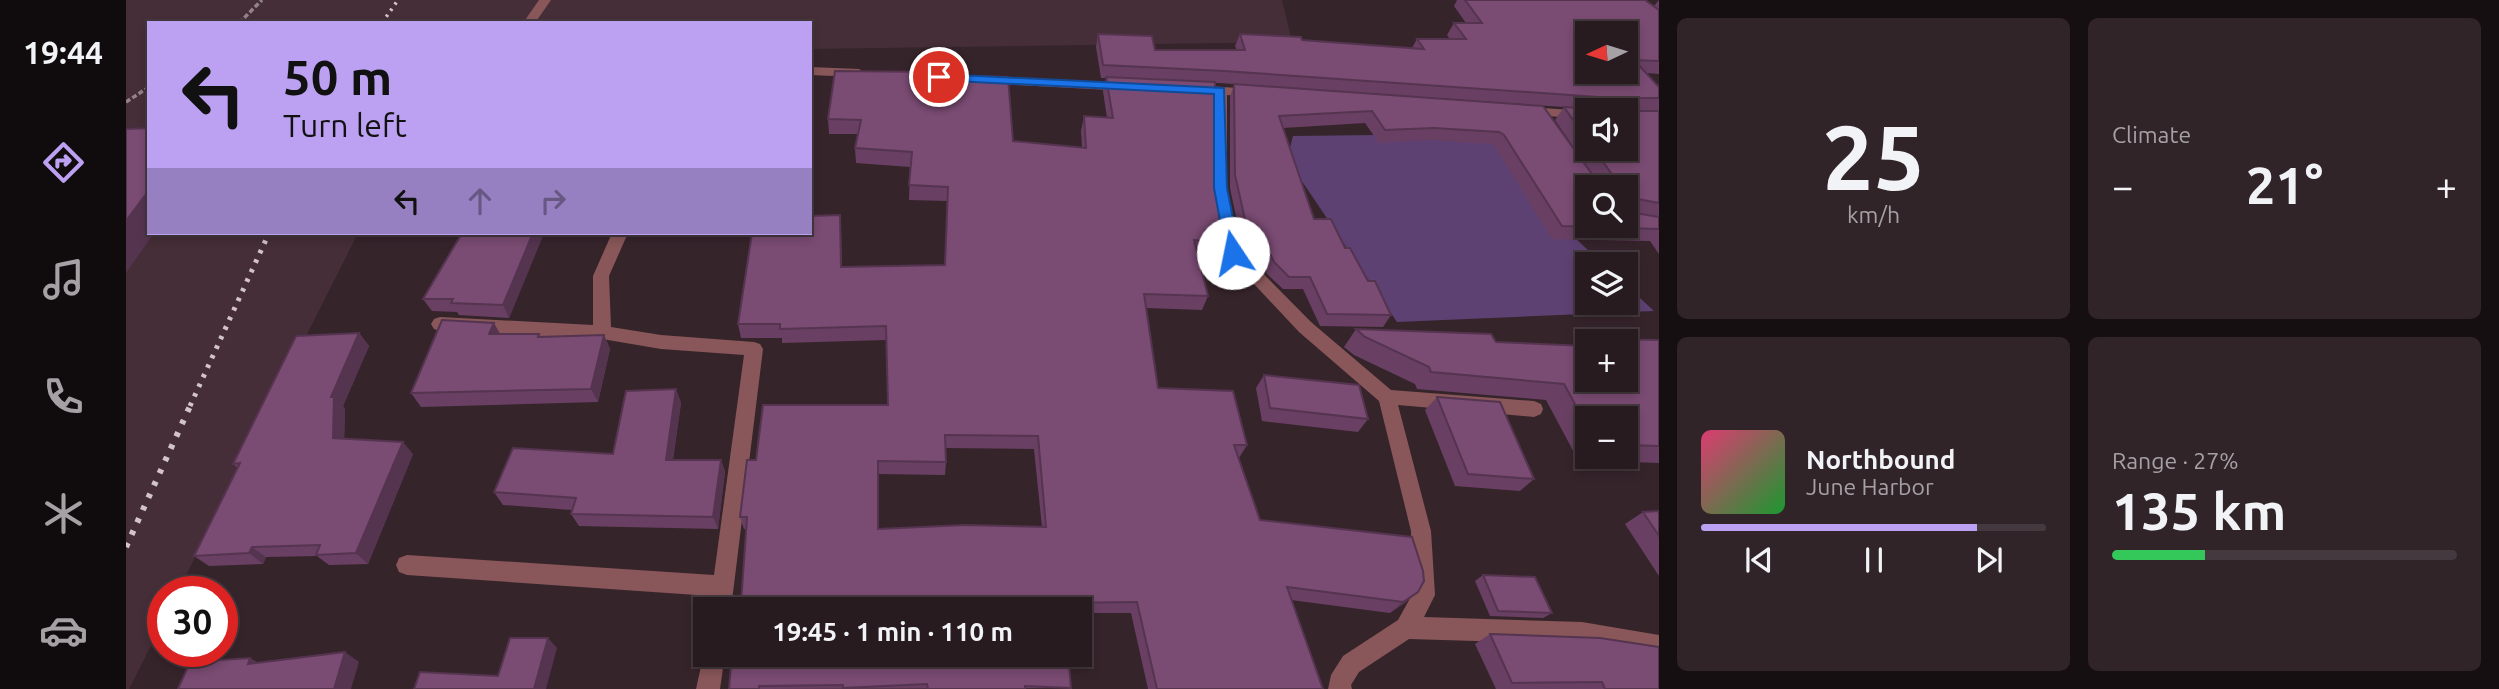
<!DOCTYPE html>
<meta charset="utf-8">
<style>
body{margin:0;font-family:Ubuntu,sans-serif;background:#302429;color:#f1f3f6;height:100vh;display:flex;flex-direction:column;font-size:26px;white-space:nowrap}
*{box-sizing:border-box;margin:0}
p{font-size:23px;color:#a5a1a5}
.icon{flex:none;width:38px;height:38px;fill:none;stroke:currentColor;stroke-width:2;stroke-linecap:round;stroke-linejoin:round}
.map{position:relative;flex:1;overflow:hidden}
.panel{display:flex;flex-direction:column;gap:18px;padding:18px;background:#160f12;width:840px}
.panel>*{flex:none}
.guide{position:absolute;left:21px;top:21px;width:665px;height:214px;border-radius:0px;box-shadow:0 4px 10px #0003,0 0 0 2px #44393e;background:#bca0f2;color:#111;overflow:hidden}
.needle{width:46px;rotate:266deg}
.controls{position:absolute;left:1449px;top:21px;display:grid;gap:14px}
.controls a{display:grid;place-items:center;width:63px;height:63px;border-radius:0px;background:#281b20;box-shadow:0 4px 10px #0003,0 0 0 2px #44393e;font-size:35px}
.speed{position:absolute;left:21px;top:576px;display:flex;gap:14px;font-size:35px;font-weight:700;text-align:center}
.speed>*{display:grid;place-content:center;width:91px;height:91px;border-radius:50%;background:#281b20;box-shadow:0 4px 10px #0003,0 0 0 2px #44393e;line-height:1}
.speed .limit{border:10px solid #d22;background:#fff;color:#111}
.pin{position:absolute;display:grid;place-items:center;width:60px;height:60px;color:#fff;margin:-30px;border:4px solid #fff;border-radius:50%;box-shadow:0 2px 7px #0007}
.me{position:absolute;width:77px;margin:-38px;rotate:349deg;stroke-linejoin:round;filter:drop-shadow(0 0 5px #0008)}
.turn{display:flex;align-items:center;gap:24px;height:147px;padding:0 21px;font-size:32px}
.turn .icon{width:91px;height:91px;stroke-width:2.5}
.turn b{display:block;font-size:49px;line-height:60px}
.lanes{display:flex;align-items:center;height:66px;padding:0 21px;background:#0003;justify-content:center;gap:35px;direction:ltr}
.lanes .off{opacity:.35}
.big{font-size:52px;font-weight:700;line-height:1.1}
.panel .tile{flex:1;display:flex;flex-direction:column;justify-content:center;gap:10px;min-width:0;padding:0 24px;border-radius:10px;background:#302429}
.panel .dial{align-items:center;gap:0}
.dial b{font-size:91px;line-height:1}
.song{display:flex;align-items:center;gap:21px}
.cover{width:84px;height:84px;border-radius:10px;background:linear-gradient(135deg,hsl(340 70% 55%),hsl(130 70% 35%))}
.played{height:7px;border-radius:4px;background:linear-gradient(90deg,#bca0f2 80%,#44393e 80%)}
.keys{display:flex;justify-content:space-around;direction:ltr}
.heat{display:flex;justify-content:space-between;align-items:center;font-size:38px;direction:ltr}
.charge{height:10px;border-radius:5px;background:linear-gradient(90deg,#34c759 27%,#44393e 0)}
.panel .tiles{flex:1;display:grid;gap:18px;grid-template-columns:repeat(2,1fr)}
.trip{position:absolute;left:567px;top:597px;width:399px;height:70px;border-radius:0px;background:#281b20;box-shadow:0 4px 10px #0003,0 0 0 2px #44393e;font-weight:700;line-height:70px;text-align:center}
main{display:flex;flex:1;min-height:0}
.tabs{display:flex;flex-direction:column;width:126px;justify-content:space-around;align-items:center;background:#100b0d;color:#a5a1a5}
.tabs .icon{width:49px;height:49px}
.tabs .selected{color:#bca0f2}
.tabs b{font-size:32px;color:#f1f3f6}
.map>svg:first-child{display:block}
.built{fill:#452e37}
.water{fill:#5e4173}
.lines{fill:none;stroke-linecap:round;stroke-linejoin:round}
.path{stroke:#938389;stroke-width:3.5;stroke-dasharray:5 2.5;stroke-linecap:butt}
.street{fill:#895759;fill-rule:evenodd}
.rail-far2{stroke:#d2c4c9;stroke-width:3.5;stroke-dasharray:2.5 5;stroke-linecap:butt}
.rail-far1{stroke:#d2c4c9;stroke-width:5;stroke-dasharray:3.5 7;stroke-linecap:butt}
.rail{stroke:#d2c4c9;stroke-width:6;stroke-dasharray:4.5 9;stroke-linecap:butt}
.wall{fill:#694063;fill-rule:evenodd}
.shaded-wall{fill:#553450}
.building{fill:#7a4b73;stroke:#553450;stroke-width:2;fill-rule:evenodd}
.route{fill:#1a73e8;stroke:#114b97;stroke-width:2}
</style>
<main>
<nav class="tabs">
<b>19:44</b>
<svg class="icon selected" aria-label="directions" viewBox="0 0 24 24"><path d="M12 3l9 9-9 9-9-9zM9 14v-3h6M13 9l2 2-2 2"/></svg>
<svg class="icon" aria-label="music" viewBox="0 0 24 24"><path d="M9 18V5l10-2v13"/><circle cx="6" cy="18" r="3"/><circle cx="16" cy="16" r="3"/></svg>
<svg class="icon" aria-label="phone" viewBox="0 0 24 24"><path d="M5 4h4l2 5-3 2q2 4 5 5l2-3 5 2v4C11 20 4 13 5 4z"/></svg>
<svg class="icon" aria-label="climate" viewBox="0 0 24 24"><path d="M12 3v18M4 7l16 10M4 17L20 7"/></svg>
<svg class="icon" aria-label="car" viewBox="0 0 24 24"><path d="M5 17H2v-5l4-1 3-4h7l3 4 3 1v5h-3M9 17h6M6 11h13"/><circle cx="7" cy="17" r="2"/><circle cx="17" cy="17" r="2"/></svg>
</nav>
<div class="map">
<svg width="1533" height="689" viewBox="0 0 1533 689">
<rect width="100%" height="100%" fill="#36242b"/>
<!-- built -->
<polygon class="built" points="0,0 1156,0 1166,42 684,49 684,23 23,23 23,233 232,233 52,591 37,592 37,622 3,689 0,689"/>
<!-- water -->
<polygon class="water" points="1334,134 1378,147 1419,210 1477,264 1461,264 1461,303 1500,303 1500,285 1528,311 1271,322 1161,159 1167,136"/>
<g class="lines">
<!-- path -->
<g class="path">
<polyline points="113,23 136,0"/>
<polyline points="0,102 23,87"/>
</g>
<!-- street -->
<g class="street">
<polygon points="413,0 425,0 409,23 397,23"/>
<polygon points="684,67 733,69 739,73 733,77 684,75"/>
<polygon points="859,76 1002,83 1009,87 1002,91 854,83 854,77"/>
<polygon points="1065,85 1128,89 1135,93 1128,97 1101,95 1101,188 1115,251 1185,322 1265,390 1408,401 1415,404 1417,409 1415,414 1408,417 1272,405 1305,531 1309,595 1298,617 1456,622 1533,635 1533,657 1456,644 1283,639 1233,672 1225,685 1226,689 1202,689 1205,675 1217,656 1272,620 1287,593 1285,531 1253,401 1173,332 1099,253 1087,188 1087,94 1060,92 1058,89"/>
<polygon points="1401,107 1461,111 1461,119 1396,114 1396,108"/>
<polygon points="486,233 502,233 483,276 485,327 535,335 628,342 634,344 637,349 605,609 583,609 585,596 281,575 273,572 270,565 273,558 281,555 588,575 618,355 535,349 476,339 314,331 308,329 305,324 308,319 314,317 467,325 467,276"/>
<polygon points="579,648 579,654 599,654 594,689 570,689"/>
</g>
<!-- rail-far2 -->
<polyline class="rail-far2" points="256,23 272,0"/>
<!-- rail-far1 -->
<polyline class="rail-far1" points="64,406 143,233"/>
<!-- rail -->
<polyline class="rail" points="0,547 65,404"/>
</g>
<!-- wall -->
<g class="wall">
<path d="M1331 0H1519L1528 6 1533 0V74L1520 73 1533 87V110H1509L1533 111V254L1524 241 1426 239 1369 147 1364 144 1301 140 1253 143 1239 123 1157 128 1188 219 1219 248 1265 315 1257 327 1194 326 1177 289H1157L1141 274 1134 258 1125 257 1117 250 1104 188V97L1108 84 1417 106 1471 181 1429 120 1438 107 1094 83H1089L1090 173 1105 242 1098 256 1072 255 1082 296 1076 310 1020 308 1032 388 1121 445 1113 458 1134 520 1292 592 1264 613 1165 600 1197 689H1022L1005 613H954V609H611L615 604 620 529H618L614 517 630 460 762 405 760 340 656 343V338H615L612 324 715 229 716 267 819 265 821 201 783 200 784 167 730 163 729 148 732 134H703L702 119 808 75 887 141 956 147 955 131 958 116 981 118 977 91 980 78H975L970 47 972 34 1029 50H1111L1109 46 1114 34 1176 40 1286 48 1291 39H1324L1321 35 1328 23H1340L1328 6ZM1461 110 1500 149H1461ZM819 448 908 449 916 527 752 529 753 474 819 475 820 462Z"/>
<polygon points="418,233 383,318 333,315 331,312 306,311 297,299"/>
<path d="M1230 329 1370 342 1461 380 1500 341H1481L1483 339 1533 340V463L1452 460 1420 400 1291 389 1289 384 1228 355 1218 347ZM1461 418H1500V457H1461Z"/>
<polygon points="233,333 243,346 217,406 219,409 218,439 287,454 242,564 203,565 191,556 140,557 137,564 83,566 68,556 112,468 107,464"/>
<polygon points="375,334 415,337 478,335 484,349 472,402 295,407 285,393"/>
<polygon points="1138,375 1242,419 1232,432 1136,421 1130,388"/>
<polygon points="550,389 555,403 547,460 595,460 599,472 592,529 453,526 445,514 446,510 377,505 368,492 487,454"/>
<polygon points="1311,397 1408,479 1394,491 1329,486 1299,410"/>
<polygon points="1533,511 1533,576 1499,524 1517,512"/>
<polygon points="1357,575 1426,613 1417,618 1364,616 1349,581"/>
<polygon points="1364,634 1533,689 1370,689 1349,644"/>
<polygon points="606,654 945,688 603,689"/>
</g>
<!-- shaded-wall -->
<g class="shaded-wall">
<polygon points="23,190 23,233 28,233 0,273 0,221"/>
<polygon points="407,233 418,233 383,318 377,305"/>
<polygon points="368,323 376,337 363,334"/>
<polygon points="233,333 243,346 217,406 219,409 218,449 207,438 205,397"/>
<polygon points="478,335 484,349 472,402 465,389"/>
<polygon points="550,389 555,403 545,472 540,460"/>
<polygon points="277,442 287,454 242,564 230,553"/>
<polygon points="595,460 599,472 592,529 587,517"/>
<polygon points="126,547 140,557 137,564 123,553"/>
<polygon points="1292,592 1279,603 1264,613 1277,602"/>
<polygon points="422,638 431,648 420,689 408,689"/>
<polygon points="219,652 233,662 225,689 208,689"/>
<polygon points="124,658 141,668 122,664"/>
</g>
<!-- building -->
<g class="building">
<path d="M1339 0H1519L1533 10V61L1508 60 1533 87V98H1510L1507 109 1510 111H1533V203L1512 199 1509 202V213L1533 217V229L1436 226 1378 135 1373 132 1308 128 1259 130 1246 111 1153 116 1188 219H1205L1219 248H1224L1242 281H1249L1265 315 1201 314 1184 277H1163L1148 262 1140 245H1131L1123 237 1109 175 1108 84 1417 106 1471 181 1474 177 1484 176 1485 173 1468 149H1500V110H1461V140L1438 107 1470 109 1473 107 1472 97 1098 71 977 65 972 34 1026 36 1029 50H1119L1114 34 1175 37 1176 40 1298 49 1291 39H1340L1328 23H1356ZM1461 33H1500V72H1461ZM1461 187H1500V226H1461Z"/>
<path d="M709 71 808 72V75L882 77 887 141 960 148 958 116 987 118 980 77 1089 82 1090 173 1105 242 1068 240 1082 296 1018 294 1032 388 1107 391 1121 445H1108L1134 520 1286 537 1297 571 1298 581 1292 592 1277 602 1161 587 1197 689H1031L1011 602 936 603V609H611L612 604H615L621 517H614L621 460H630L637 405H762L760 326 654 329V324H612L626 233H684V216L714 215 715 267 819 265 822 187 783 185 786 152 729 148 735 120 702 119ZM819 435 912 436 920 527 839 525 752 529V461L820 462Z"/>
<polygon points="23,128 23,190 0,221 0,129"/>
<polygon points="336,233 407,233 377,305 325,303 327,299 297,299"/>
<polygon points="316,320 368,323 363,334 413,334 412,337 478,335 465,389 285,393"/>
<polygon points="1230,329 1365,334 1370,342 1461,346 1461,380 1500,380 1500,341 1485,341 1483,339 1533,340 1533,446 1500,445 1500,418 1461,418 1461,426 1438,384 1305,372 1303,367 1239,337"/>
<polygon points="233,333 205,397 208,397 207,438 277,442 230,553 190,555 194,545 126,547 123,553 68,556 114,463 107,464 170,336"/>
<polygon points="1138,375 1233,385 1242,419 1144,408"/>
<polygon points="550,389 540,460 595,460 587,517 445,514 450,498 368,492 387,448 487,454 500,391"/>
<polygon points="1311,397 1374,402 1408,479 1342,474"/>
<polygon points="1533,511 1533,536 1517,512"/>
<polygon points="1357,575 1409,577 1426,613 1372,611"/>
<polygon points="1364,634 1474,638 1533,647 1533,689 1479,689 1476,682 1386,683"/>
<polygon points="384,638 422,638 408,689 288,689 294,672 372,676"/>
<polygon points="219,652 208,689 52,689 64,662 124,658 122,664"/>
<polygon points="606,654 942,654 945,688 899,686 899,689 802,689 801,684 717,688 717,685 633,686 633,689 603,689"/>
</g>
<!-- route -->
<polygon class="route" points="813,74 1098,88 1101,188 1114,253 1112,256 1107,258 1100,253 1088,188 1088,94 808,80 808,75"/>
</svg>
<div class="controls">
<a><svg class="needle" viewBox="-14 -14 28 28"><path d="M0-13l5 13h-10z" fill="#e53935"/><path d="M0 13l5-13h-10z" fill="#a5a1a5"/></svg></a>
<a><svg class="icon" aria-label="sound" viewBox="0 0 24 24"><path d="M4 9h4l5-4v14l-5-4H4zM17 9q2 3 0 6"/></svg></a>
<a><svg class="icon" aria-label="search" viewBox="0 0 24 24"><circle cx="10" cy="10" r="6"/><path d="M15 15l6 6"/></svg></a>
<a><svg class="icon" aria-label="layers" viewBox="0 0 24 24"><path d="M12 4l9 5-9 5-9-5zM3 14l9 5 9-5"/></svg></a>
<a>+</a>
<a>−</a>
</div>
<div class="speed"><div class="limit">30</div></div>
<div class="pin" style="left:813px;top:77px;background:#d93025"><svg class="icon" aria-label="arrive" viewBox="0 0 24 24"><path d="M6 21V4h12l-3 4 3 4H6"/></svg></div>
<svg class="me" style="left:1107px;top:253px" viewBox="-20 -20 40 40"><circle r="19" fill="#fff"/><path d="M0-13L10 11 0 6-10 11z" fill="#1a73e8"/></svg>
<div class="trip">19:45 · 1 min · 110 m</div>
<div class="guide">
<div class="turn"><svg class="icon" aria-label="left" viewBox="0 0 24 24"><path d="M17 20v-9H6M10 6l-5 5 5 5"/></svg><div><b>50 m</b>Turn left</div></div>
<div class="lanes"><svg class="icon" aria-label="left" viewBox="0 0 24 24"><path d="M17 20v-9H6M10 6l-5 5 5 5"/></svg><svg class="icon off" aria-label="ahead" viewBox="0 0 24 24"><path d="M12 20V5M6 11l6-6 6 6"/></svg><svg class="icon off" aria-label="right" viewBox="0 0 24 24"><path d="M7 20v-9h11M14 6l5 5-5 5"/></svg></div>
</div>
</div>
<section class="panel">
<div class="tiles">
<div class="tile dial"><b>25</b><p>km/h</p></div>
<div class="tile"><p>Climate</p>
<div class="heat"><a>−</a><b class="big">21°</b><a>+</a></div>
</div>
<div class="tile">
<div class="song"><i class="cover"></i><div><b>Northbound</b><p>June Harbor</p></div></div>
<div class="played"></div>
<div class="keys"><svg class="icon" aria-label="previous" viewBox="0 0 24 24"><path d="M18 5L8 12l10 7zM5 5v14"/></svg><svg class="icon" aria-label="pause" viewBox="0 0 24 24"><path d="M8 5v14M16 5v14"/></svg><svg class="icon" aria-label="next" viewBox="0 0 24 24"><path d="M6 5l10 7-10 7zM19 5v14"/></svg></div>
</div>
<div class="tile"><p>Range · 27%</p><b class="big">135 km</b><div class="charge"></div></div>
</div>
</section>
</main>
